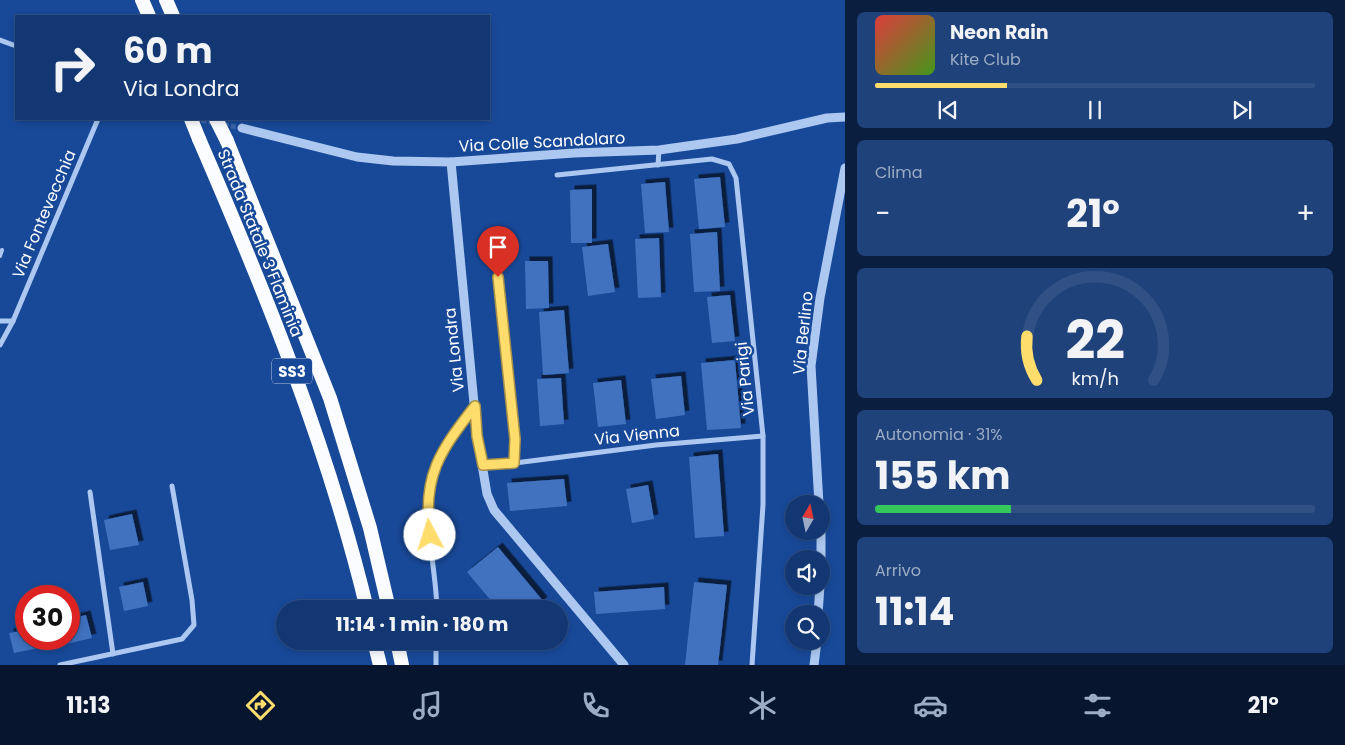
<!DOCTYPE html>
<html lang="it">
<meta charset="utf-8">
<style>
body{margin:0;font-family:Poppins,sans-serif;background:#1f427b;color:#f1f3f6;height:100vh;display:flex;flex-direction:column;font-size:19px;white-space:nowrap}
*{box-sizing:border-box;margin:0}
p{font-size:16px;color:#9cacc4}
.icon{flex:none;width:28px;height:28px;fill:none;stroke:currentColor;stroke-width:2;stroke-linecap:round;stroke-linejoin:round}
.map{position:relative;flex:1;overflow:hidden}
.side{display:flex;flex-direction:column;gap:12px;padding:12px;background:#0a1e3f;width:500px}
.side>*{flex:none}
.guide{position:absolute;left:15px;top:15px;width:475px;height:105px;border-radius:0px;box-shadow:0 2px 8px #0003,0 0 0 1px #315185;background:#123773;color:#f1f3f6;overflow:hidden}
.needle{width:32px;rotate:9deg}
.controls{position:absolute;left:785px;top:495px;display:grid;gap:10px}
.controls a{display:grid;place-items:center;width:45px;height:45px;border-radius:50%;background:#123773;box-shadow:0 2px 8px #0003,0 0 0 1px #315185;font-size:25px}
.speed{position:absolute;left:15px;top:585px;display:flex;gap:10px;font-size:25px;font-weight:700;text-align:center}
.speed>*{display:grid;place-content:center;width:65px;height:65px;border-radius:50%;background:#123773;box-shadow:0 2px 8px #0003,0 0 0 1px #315185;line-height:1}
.speed .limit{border:8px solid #d22;background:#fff;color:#111}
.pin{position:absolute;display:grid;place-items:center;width:42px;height:42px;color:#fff;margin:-51px -21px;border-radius:50% 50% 50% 0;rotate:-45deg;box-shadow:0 0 5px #0007}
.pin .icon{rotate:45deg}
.me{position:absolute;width:55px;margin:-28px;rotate:355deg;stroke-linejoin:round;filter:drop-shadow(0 0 4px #0008)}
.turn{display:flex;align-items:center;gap:18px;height:105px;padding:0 25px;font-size:22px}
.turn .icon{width:65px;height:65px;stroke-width:2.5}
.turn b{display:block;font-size:35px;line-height:42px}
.big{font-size:38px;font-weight:700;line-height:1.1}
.side .card{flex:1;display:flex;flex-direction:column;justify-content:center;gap:8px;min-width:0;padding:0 18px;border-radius:8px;background:#1f427b}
.side .dial{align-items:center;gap:0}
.dial svg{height:130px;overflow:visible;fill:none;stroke:#315185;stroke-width:7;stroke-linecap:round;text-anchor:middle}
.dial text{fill:#f1f3f6;stroke:none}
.song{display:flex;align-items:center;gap:15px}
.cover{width:60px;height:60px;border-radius:8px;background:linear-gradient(135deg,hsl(0 70% 55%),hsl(100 70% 35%))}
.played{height:5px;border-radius:2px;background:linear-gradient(90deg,#ffdd6d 30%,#315185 30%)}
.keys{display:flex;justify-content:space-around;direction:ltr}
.heat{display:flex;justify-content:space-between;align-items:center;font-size:28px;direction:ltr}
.charge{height:8px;border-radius:4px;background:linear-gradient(90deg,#34c759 31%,#315185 0)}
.trip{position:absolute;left:276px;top:600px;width:292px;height:50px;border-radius:25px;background:#123773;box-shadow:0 2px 8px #0003,0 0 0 1px #315185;font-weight:700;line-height:50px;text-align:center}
.tabs{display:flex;height:80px;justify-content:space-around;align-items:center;background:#07162e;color:#9cacc4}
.tabs .icon{width:35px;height:35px}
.tabs .active{color:#ffdd6d}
.tabs b{font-size:22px;color:#f1f3f6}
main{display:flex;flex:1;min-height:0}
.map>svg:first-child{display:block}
.building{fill:#4172c0;filter:url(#shadow)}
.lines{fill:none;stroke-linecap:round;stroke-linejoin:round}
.minor-tunnel{stroke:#3b64a8;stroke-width:5;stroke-dasharray:5 2.5;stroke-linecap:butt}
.service{stroke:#acc8f1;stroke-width:4}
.minor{stroke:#acc8f1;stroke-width:5}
.tertiary{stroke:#acc8f1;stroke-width:9}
.trunk{stroke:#fbfcff;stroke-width:14}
.trunk-bridge{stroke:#fbfcff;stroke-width:14}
.route-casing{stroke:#a69047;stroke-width:12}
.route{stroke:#ffdd6d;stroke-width:9}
.labels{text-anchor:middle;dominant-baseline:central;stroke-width:5;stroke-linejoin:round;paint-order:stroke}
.shield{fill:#184999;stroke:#bac8e0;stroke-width:1}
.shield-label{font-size:15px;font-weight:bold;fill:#fff}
.street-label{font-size:16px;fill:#fff;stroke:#184999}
</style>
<main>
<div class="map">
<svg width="845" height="665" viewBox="0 0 845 665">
<defs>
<filter id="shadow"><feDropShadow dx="4.5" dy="-4.5" stdDeviation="0" flood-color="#0009"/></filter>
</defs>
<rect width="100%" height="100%" fill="#184999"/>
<!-- building -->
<g class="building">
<polygon points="720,177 725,227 699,229 694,179"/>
<polygon points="665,182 669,232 645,233 641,184"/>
<polygon points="592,189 592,243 571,243 570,190"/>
<polygon points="717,232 720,291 694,292 690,234"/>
<polygon points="659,238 661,297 638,298 635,239"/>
<polygon points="608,244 615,292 588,296 582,247"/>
<polygon points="525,261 548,261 549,308 526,309"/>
<polygon points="730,295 735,341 712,343 707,297"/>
<polygon points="564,310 569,373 543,375 539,312"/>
<polygon points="735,360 741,428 707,430 701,363"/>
<polygon points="681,376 685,415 656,419 651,379"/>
<polygon points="561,378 564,424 540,426 537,379"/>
<polygon points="621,380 626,424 598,427 593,383"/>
<polygon points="718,454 724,536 695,538 689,457"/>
<polygon points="564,479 567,506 510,511 507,483"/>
<polygon points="648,485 654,519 632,523 626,489"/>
<polygon points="132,514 139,545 110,550 104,520"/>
<polygon points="498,547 543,601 534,609 498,609 467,572"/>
<polygon points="143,582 148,606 124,611 119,587"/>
<polygon points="694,582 727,585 718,665 685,665"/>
<polygon points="664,587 665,609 596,614 594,592"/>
<polygon points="86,615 92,638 66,644 65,639 69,639 69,619"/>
<polygon points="26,630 26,639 37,639 39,648 14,653 9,633"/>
</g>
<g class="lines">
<!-- minor-tunnel -->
<polyline class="minor-tunnel" points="194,119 242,128"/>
<!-- service -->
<polyline class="service" points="0,256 2,250"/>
<!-- minor -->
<g class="minor">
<polyline points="0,40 16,46"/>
<polyline points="658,165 659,150"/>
<polyline points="557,175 712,159 729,164 736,178 763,436 763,505 752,665"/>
<polyline points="498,277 515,439 515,463"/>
<polyline points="0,321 13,321"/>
<polyline points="0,345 13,321 98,119"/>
<polyline points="483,465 515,463 656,445 763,436"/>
<polyline points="90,492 113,654"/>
<path d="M437 609C436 565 420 512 433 470 441 447 459 428 473 409"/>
<polyline points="60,665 182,639 194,625 192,600 172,486"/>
<polyline points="436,665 436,641"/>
</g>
<!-- tertiary -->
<g class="tertiary">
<polyline points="242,128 357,157 393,161 451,162 574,153 659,150 737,139 827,118 845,117"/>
<polyline points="451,162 477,435 487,494 494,510 624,665"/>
<polyline points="819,504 811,366 820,298 845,168"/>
<polyline points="821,531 821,563"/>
<polyline points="818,614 820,586"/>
<polyline points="814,665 817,641"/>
</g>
<!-- trunk -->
<g class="trunk">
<polyline points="142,0 149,16"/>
<polyline points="166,0 173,16"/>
<path d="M199 139C265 291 328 447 367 609"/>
<polyline points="227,141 330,398 370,528 389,609"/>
<polyline points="374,641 380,665"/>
<polyline points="397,641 402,665"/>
</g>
<!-- trunk-bridge -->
<g class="trunk-bridge">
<polyline points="191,119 199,139"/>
<polyline points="216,119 227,141"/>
</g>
</g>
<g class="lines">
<!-- route casing -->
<g class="route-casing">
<path id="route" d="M430 535C422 476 440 451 475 406L477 436 483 465 514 463 515 439 498 277"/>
</g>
<!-- route -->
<use href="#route" class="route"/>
</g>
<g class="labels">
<!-- shield labels -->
<rect class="shield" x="272" y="358.5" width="40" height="25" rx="4"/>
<g class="shield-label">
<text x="292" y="371">SS3</text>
</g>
<!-- street labels -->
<g class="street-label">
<text transform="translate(542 142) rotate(-3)">Via Colle Scandolaro</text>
<text transform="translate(44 214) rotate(-67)">Via Fontevecchia</text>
<text transform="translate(260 243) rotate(68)">Strada Statale 3 Flaminia</text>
<text transform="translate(803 333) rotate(-84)">Via Berlino</text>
<text transform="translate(454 350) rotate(-96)">Via Londra</text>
<text transform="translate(745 379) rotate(-96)">Via Parigi</text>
<text transform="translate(637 435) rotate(-6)">Via Vienna</text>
</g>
</g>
</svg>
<div class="controls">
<a><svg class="needle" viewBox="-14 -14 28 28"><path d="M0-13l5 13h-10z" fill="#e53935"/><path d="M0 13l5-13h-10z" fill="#9cacc4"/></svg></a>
<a><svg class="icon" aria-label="sound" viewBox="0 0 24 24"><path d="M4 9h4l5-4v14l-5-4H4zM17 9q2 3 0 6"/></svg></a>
<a><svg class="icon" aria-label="search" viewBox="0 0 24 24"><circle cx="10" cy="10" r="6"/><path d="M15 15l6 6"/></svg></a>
</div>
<div class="speed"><div class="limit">30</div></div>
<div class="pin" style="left:498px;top:277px;background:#d93025"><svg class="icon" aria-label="arrive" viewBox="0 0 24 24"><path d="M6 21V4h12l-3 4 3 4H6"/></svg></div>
<svg class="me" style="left:430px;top:535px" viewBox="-20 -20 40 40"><circle r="19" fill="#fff"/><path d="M0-13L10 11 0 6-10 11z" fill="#ffdd6d"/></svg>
<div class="trip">11:14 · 1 min · 180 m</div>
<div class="guide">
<div class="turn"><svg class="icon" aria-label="right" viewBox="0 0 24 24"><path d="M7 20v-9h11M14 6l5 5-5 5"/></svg><div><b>60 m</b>Via Londra</div></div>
</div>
</div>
<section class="side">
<div class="card">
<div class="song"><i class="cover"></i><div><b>Neon Rain</b><p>Kite Club</p></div></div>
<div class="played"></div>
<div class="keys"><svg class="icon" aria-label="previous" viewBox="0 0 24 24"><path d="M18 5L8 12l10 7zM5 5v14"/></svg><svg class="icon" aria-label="pause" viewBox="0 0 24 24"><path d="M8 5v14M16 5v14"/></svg><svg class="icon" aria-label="next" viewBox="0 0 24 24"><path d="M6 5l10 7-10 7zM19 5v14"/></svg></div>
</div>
<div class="card"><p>Clima</p>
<div class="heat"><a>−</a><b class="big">21°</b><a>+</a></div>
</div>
<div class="card dial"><svg viewBox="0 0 100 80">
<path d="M14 69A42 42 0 1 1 86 69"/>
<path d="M14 69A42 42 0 0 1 8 42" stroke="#ffdd6d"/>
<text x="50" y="56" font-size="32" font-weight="700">22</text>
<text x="50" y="72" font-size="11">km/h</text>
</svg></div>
<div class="card"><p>Autonomia · 31%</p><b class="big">155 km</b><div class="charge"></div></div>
<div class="card"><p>Arrivo</p><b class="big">11:14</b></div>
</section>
</main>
<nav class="tabs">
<b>11:13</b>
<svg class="icon active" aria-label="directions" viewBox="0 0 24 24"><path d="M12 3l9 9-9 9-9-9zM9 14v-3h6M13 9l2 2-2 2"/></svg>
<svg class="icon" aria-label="music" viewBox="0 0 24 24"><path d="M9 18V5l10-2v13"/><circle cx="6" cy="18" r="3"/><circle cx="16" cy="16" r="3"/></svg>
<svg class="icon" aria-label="phone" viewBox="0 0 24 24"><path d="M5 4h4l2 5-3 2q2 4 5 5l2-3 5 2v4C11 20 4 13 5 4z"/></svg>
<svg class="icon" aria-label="climate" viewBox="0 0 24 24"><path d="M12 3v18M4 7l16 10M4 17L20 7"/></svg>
<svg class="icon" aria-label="car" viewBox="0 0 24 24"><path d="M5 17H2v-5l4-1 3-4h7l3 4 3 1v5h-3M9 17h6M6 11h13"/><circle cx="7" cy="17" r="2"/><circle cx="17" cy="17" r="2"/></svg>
<svg class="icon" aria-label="filters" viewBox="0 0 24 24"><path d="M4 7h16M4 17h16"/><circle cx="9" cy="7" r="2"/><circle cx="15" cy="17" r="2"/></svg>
<b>21°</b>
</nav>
